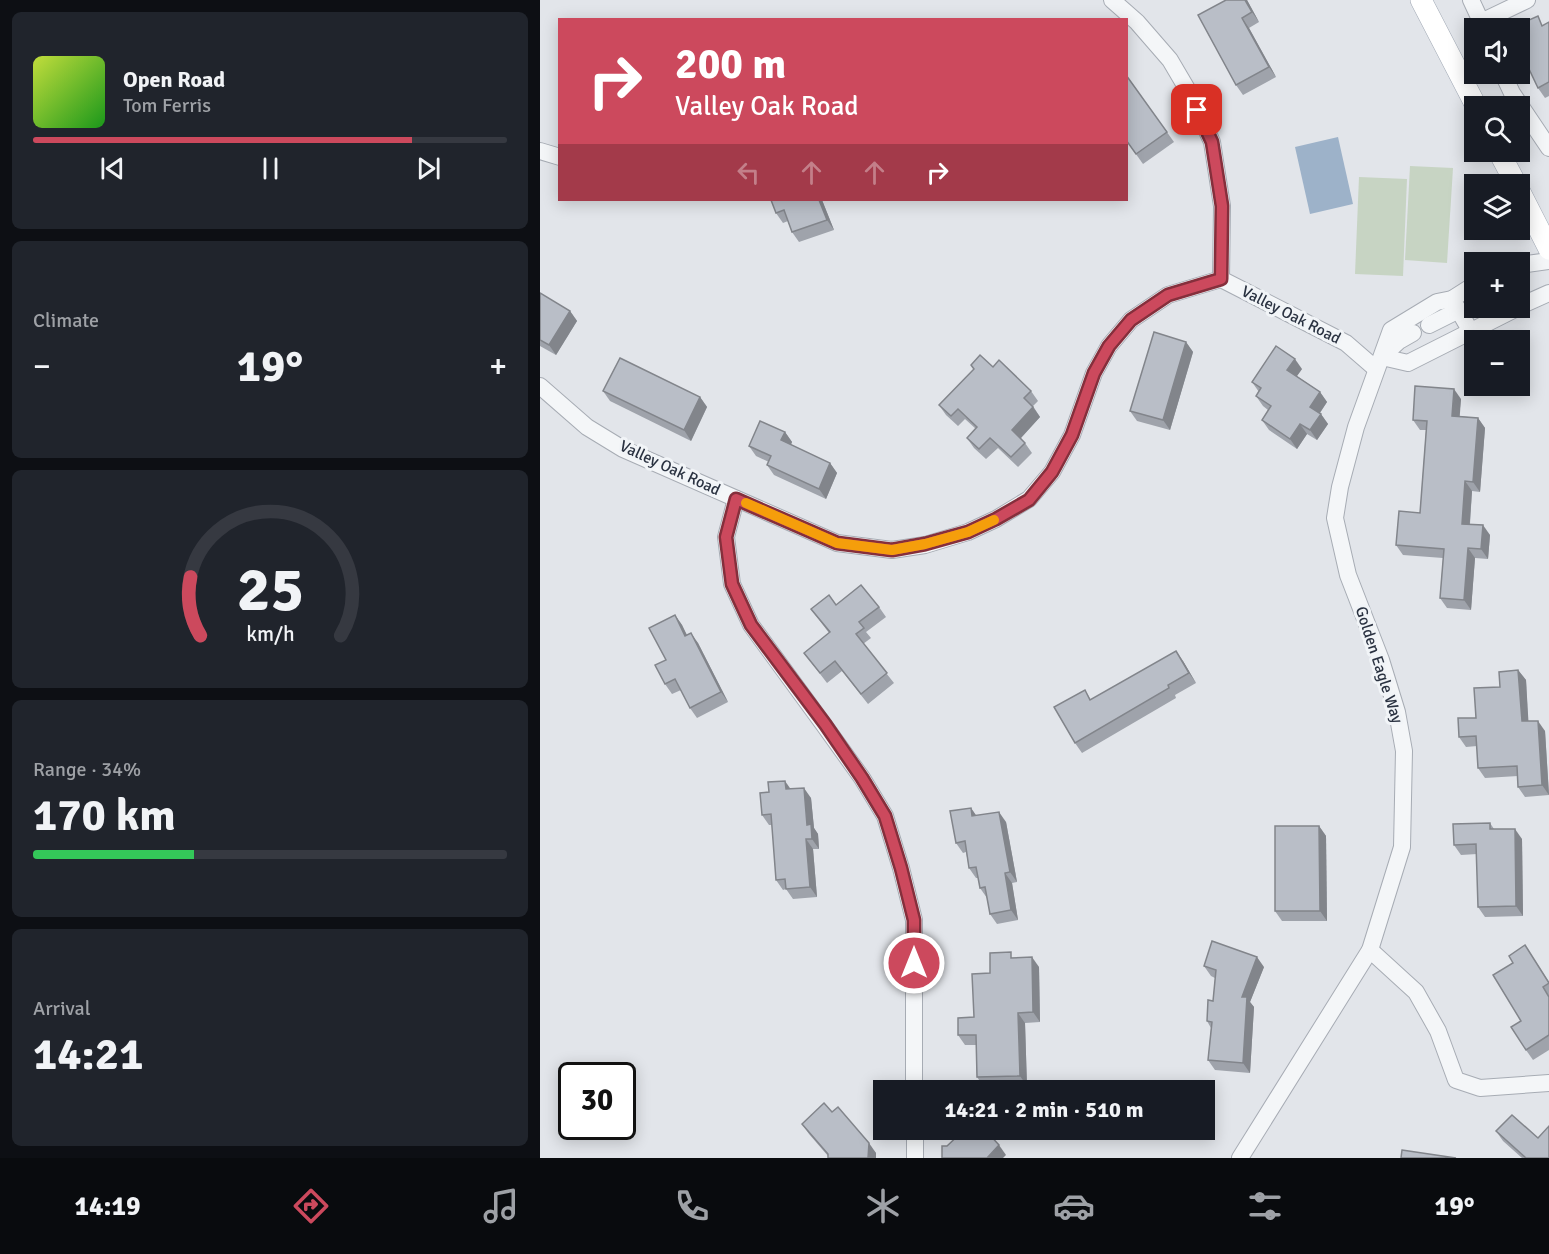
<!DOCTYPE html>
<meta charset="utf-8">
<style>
body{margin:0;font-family:Signika,sans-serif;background:#20242c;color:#f1f3f6;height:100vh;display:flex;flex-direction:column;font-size:22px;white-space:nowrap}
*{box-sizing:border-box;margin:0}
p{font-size:20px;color:#9ea1a6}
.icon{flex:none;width:33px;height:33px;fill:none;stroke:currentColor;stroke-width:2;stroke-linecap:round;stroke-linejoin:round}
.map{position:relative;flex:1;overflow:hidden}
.details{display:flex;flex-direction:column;gap:12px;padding:12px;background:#0d0f14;width:540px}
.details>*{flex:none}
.banner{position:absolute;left:18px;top:18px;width:570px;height:183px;border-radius:0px;box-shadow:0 3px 15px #0003;background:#cc495d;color:#fff;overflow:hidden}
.buttons{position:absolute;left:924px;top:18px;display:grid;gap:12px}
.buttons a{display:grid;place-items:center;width:66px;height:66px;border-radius:0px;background:#171b24;box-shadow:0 3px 15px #0003;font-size:30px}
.speed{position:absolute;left:18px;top:1062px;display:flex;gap:12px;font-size:30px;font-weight:700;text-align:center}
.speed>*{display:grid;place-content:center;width:78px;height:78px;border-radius:50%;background:#171b24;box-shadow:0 3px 15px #0003;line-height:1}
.speed .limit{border:3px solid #111;border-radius:9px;background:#fff;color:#111}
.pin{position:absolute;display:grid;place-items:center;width:51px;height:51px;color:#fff;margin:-26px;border-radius:12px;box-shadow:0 3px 9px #0006}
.me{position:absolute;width:66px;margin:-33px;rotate:0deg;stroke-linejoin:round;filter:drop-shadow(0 0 4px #0008)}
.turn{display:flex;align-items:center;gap:21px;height:126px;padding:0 18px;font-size:27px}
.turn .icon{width:78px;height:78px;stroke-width:2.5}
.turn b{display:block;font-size:42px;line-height:51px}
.lanes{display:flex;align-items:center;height:57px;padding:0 18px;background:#0003;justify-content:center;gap:30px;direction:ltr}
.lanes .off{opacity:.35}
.big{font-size:45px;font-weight:700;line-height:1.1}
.details .widget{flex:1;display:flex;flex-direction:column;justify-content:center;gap:9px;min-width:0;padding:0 21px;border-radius:9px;background:#20242c}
.details .dial{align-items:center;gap:0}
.dial svg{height:156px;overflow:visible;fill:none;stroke:#363941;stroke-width:7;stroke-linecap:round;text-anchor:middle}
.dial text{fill:#f1f3f6;stroke:none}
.song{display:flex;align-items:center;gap:18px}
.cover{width:72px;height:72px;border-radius:9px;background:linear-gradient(135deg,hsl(70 70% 55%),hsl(120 70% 35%))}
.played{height:6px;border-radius:3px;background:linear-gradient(90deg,#cc495d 80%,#363941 80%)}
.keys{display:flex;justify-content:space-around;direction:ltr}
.heat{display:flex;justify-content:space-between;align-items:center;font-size:33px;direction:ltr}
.charge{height:9px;border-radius:4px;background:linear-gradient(90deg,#34c759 34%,#363941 0)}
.trip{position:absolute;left:333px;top:1080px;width:342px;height:60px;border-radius:0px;background:#171b24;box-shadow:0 3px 15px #0003;font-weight:700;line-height:60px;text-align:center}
.tabs{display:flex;height:96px;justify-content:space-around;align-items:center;background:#090b0e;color:#9ea1a6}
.tabs .icon{width:42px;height:42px}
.tabs .on{color:#cc495d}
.tabs b{font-size:27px;color:#f1f3f6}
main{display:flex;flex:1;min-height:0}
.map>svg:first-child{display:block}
.green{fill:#c7d4c3}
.water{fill:#9db2c9}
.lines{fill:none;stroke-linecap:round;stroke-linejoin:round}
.minor-casing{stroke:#a7acb4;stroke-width:18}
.major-casing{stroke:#a1a9b5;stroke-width:22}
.minor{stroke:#f4f6f8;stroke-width:16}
.major{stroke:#fff;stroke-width:21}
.wall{fill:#9fa3ab}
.shaded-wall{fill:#82858b}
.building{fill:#b9bec7;stroke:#82858b;stroke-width:1.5}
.route-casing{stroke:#852f3c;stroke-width:15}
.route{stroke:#cc495d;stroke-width:10}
.slow{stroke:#f59e0b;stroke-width:10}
.labels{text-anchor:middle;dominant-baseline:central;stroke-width:6;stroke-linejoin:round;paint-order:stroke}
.street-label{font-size:16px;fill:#2a3241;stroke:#f1f4f7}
</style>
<main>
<section class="details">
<div class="widget">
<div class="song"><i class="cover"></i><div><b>Open Road</b><p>Tom Ferris</p></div></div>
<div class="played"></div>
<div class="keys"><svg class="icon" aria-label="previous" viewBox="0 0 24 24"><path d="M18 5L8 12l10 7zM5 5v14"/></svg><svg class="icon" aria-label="pause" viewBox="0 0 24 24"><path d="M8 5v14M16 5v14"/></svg><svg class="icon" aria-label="next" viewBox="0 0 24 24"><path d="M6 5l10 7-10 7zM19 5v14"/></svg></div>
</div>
<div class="widget"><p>Climate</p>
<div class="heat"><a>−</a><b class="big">19°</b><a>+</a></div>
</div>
<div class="widget dial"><svg viewBox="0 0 100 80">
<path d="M14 69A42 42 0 1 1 86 69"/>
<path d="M14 69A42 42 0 0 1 9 39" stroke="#cc495d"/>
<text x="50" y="56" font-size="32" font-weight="700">25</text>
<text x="50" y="72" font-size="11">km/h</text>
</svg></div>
<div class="widget"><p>Range · 34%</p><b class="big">170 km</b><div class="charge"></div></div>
<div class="widget"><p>Arrival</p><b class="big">14:21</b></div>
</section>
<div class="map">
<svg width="1009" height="1158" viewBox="0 0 1009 1158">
<rect width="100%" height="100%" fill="#e2e5ea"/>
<!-- green -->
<g class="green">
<polygon points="870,166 913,168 907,263 865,260"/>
<polygon points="819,177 867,179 863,276 815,274"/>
</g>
<!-- water -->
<polygon class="water" points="798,137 813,204 770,214 755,147"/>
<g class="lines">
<!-- minor casing -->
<g class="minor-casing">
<g id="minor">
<polyline points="572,0 597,22 630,60 650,94 672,142 682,206 681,279"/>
<polyline points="931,0 944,28"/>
<polyline points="941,22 987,0"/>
<polyline points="963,74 972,93 1009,148"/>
<polyline points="0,151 20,157"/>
<polyline points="980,265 1009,261"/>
<polyline points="912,299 930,330"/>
<polyline points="980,306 1009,293"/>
<polyline points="889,325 919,310"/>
<polyline points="845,354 859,341 873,333"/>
<polyline points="842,357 868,363 977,308"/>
<polyline points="0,386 47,427 83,449 297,543 352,550 385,545 428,532 456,519 489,499 512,472 532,435 554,373 569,346 591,320 628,295 681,279 806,343 836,369"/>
<polyline points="196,499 186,537 192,584 211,625 284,725 322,778 345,816 361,868 374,920 374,1090"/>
<polyline points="830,950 876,992 898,1031 916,1080 940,1088 1009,1083"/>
<polyline points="375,1130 375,1158"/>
<polyline points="700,1158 830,950 862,847 864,751 857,712 841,660 808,575 795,518 800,487 816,427 851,330 897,302 912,299 934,285"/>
</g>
</g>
<!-- major casing -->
<g class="major-casing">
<g id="major">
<polyline points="881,0 936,106"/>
<polyline points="959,152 976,184"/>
<polyline points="980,192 1009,249"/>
</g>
</g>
<!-- minor -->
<use href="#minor" class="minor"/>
<!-- major -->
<use href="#major" class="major"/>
</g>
<!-- wall -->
<g class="wall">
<polygon points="707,0 719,22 709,28 736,77 703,95 696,85 658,15"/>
<polygon points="1009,22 1009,96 1005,98 998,88 1004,25"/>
<polygon points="586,75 634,142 603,164 586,140"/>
<polygon points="231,200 282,200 294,230 259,242 252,232 248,221 243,223 236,213"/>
<polygon points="0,293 30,311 37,321 16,355 0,346"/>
<polygon points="646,342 653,352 630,430 597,421 590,411"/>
<polygon points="431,365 453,367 491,391 498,401 493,406 500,417 481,438 485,443 492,453 478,467 458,448 446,459 434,448 427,438 436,429 425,419 418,426 406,415 399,405 434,369"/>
<polygon points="762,369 757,376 780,392 787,402 780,413 788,424 777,440 767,434 757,449 729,430 722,420 728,410 723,406 716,396 719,392 712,382"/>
<polygon points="63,391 160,397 167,407 151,441 70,401"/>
<polygon points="921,399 919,416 938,418 945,428 940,492 932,491 930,524 950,535 948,559 935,558 931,610 907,608 900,598 903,558 863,555 856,545 880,513 886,430 880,430 873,420"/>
<polygon points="245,432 252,442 251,445 290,463 297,473 286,499 234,475 227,465 229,462 216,456 209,446"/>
<polygon points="296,605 339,607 346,617 326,632 331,638 323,644 354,683 328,704 302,671 287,683 264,653 289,633 271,609"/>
<polygon points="135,615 142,625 147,635 158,643 188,702 157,718 150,708 141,690 132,694 125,684 126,660"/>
<polygon points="643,661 656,683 635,695 636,698 542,753 535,743 545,690 551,700"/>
<polygon points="978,670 986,680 988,721 1005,731 1009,795 985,797 978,787 978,776 945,778 938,768 937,746 926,747 919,737 936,718 960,687"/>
<polygon points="251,788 271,798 274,828 278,834 279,849 273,849 277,897 253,899 246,889 243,890 236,880 232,825 229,825 222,815 229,792"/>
<polygon points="431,808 436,816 466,822 477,882 472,883 478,920 457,924 450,914 447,898 440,888 438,878 436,878 429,868 426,852 423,853 416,843"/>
<polygon points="950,823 954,829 982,839 983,916 945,917 938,907 937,854 921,855 914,845"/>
<polygon points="779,826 786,836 787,921 742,921 735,911"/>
<polygon points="985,945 1009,982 1009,1050 993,1060 986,1050 973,963"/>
<polygon points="475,958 499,967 500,1022 485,1023 487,1086 444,1087 437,1077 436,1045 425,1045 418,1035 434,1017 450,973"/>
<polygon points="664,966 724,967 710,1002 714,1007 710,1073 675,1070 668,1060 671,1028 667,1021 673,1001 675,978 671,976"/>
<polygon points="292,1112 336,1153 336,1158 288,1158 288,1156 269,1134 262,1124"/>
<polygon points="956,1131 998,1138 1009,1158 982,1158 963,1141"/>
</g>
<!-- shaded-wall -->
<g class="shaded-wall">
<polygon points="705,0 707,0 719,22 712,12"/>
<polygon points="702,18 709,28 736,77 729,67"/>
<polygon points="279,200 282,200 294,230 287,220"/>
<polygon points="30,311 37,321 16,355 9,345"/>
<polygon points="646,342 653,352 630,430 623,420"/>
<polygon points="755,359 762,369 754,380 747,370"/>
<polygon points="914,389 921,399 919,426 912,416"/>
<polygon points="780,392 787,402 777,417 770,407"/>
<polygon points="160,397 167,407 151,441 144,430"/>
<polygon points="493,407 500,417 479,440 472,430"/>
<polygon points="781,414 788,424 777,440 770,430"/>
<polygon points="938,418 945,428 940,492 933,482"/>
<polygon points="760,424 767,434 757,449 750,439"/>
<polygon points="245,432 252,442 248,450 241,440"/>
<polygon points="290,463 297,473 286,499 279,489"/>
<polygon points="925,481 932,491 929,534 922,524"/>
<polygon points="943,525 950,535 948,559 941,549"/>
<polygon points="928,548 935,558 931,610 924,600"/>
<polygon points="135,615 142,625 152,646 145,636"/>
<polygon points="151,633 158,643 188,702 181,692"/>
<polygon points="636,651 643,661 656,683 649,673"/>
<polygon points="978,670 986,680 989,731 982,721"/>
<polygon points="998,721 1005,731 1009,795 1002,785"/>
<polygon points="245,781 252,791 246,789"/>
<polygon points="264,788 271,798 274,828 278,834 279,849 272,839 267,825"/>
<polygon points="431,808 438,818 432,816"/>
<polygon points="459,812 466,822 477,882 470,872"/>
<polygon points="779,826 786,836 787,921 780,911"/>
<polygon points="975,829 982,839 983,916 976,906"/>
<polygon points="266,839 273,849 277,897 270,887"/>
<polygon points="465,873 472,883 478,920 471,910"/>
<polygon points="492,957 499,967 500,1022 493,1012"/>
<polygon points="717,957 724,967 710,1002 714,1007 710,1073 703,1063 702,997"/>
<polygon points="478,1013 485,1023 487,1086 480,1076"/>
<polygon points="447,1130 454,1130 454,1142 447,1132"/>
<polygon points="329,1143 336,1153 336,1158 328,1158"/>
<polygon points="459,1145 466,1155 463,1158 447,1158"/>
</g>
<!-- building -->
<g class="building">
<polygon points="686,0 705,0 712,12 702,18 729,67 696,85 658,15"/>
<polygon points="998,16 1002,26 1009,22 1009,82 998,88 980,50 980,28 971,28"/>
<polygon points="586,75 627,132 596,154 586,140"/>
<polygon points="231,200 279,200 287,220 252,232 244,210 236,213"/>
<polygon points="0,293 30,311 9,345 0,340"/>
<polygon points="614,332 646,342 623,420 590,411"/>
<polygon points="736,346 755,359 747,370 780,392 770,407 781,414 770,430 760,424 750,439 722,420 731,406 716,396 721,388 712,382"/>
<polygon points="440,355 453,367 459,360 491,391 484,398 493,407 472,430 485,443 471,457 450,438 439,449 427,438 437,427 418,409 411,416 399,405 434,369 431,365"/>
<polygon points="80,358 160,397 144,430 63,391"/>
<polygon points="875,386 914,389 912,416 938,418 933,482 925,481 922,524 943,525 941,549 928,548 924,600 900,598 904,549 856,545 859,511 880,513 887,421 873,420"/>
<polygon points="220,421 245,432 241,440 290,463 279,489 227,465 231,456 209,446"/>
<polygon points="321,585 339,607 319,622 324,628 316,634 347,673 321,694 295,661 280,673 264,653 290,632 271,609 289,595 296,605"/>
<polygon points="135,615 145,636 151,633 181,692 150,708 135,679 125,684 115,665 126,660 109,628"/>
<polygon points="636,651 649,673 628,685 629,688 535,743 514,707 545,690 550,700"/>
<polygon points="978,670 982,721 998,721 1002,785 978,787 977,766 938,768 936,736 919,737 918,718 936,718 934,688 960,687 959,672"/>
<polygon points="245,781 246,789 264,788 267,825 271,824 272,839 266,839 270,887 246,889 245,879 236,880 231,814 222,815 220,793 229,792 228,782"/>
<polygon points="431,808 432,816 459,812 470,872 465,873 471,910 450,914 445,887 440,888 436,867 429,868 425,841 416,843 410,811"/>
<polygon points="950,823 950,829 975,829 976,906 938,907 936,844 914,845 913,824"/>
<polygon points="735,826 779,826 780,911 735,911"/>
<polygon points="672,941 717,957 702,997 707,997 703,1063 668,1060 672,1022 667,1021 668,1000 673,1001 676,970 664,966"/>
<polygon points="985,945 1009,983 1003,987 1009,997 1009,1035 986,1050 971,1027 981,1021 953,975 973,963 969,956"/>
<polygon points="471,952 471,958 492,957 493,1012 478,1013 480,1076 437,1077 436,1035 418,1035 418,1018 434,1017 432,974 450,973 450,953"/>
<polygon points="284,1103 292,1112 298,1107 329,1143 328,1158 288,1158 288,1154 262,1124"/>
<polygon points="972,1115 998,1138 1009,1126 1009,1158 986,1158 956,1131"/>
<polygon points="424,1130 447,1130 447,1132 459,1145 447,1158 402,1158 402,1146 407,1146"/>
<polygon points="862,1150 916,1158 861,1158"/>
</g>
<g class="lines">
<!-- route casing -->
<g class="route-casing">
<polyline id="route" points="374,963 374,920 361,868 345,816 322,778 285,724 211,625 192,584 186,537 196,499 297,543 352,550 385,544 428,532 456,519 489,500 512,472 532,435 554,373 569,346 591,320 628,295 681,279 682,206 672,142 657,110"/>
</g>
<!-- route -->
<use href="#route" class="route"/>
<!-- slow -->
<polyline class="slow" points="206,503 297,543 352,550 385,544 428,532 454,520"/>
</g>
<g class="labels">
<!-- street labels -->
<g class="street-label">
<text transform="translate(751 315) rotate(27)">Valley Oak Road</text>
<text transform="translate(130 468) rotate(25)">Valley Oak Road</text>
<text transform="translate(839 665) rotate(72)">Golden Eagle Way</text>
</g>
</g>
</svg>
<div class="buttons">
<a><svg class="icon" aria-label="sound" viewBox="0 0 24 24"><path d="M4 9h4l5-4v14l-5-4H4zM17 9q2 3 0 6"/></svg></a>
<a><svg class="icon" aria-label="search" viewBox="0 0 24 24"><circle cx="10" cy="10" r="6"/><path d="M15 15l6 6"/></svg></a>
<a><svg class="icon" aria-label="layers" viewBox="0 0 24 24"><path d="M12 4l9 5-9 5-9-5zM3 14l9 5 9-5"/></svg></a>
<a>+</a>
<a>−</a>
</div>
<div class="speed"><div class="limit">30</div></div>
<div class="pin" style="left:657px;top:110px;background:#d93025"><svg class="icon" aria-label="arrive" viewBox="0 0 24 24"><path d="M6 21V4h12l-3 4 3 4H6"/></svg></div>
<svg class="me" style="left:374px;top:963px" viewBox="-20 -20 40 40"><circle r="17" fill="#cc495d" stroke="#fff" stroke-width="3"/><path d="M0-11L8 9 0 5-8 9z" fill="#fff"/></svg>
<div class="trip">14:21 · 2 min · 510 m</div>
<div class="banner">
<div class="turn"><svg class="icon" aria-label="right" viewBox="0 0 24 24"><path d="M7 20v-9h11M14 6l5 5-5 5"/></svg><div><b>200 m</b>Valley Oak Road</div></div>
<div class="lanes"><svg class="icon off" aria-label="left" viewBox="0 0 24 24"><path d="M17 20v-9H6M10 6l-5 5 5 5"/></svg><svg class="icon off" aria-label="ahead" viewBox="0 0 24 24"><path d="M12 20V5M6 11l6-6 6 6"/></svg><svg class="icon off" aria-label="ahead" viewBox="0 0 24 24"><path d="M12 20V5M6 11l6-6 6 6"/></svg><svg class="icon" aria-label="right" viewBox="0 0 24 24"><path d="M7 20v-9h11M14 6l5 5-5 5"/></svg></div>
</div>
</div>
</main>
<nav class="tabs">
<b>14:19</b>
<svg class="icon on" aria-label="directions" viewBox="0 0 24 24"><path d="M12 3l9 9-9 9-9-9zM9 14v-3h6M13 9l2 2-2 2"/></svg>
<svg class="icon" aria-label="music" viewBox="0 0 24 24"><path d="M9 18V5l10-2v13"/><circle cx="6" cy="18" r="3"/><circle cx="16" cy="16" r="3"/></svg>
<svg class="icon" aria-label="phone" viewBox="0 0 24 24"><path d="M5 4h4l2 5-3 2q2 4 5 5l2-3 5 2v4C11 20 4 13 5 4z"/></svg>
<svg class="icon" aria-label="climate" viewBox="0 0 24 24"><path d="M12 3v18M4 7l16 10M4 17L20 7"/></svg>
<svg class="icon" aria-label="car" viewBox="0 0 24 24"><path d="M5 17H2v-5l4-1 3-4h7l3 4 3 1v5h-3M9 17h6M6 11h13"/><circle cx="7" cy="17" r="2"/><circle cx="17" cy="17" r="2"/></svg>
<svg class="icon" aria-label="filters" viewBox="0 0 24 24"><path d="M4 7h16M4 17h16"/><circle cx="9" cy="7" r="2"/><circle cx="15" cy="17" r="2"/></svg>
<b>19°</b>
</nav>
